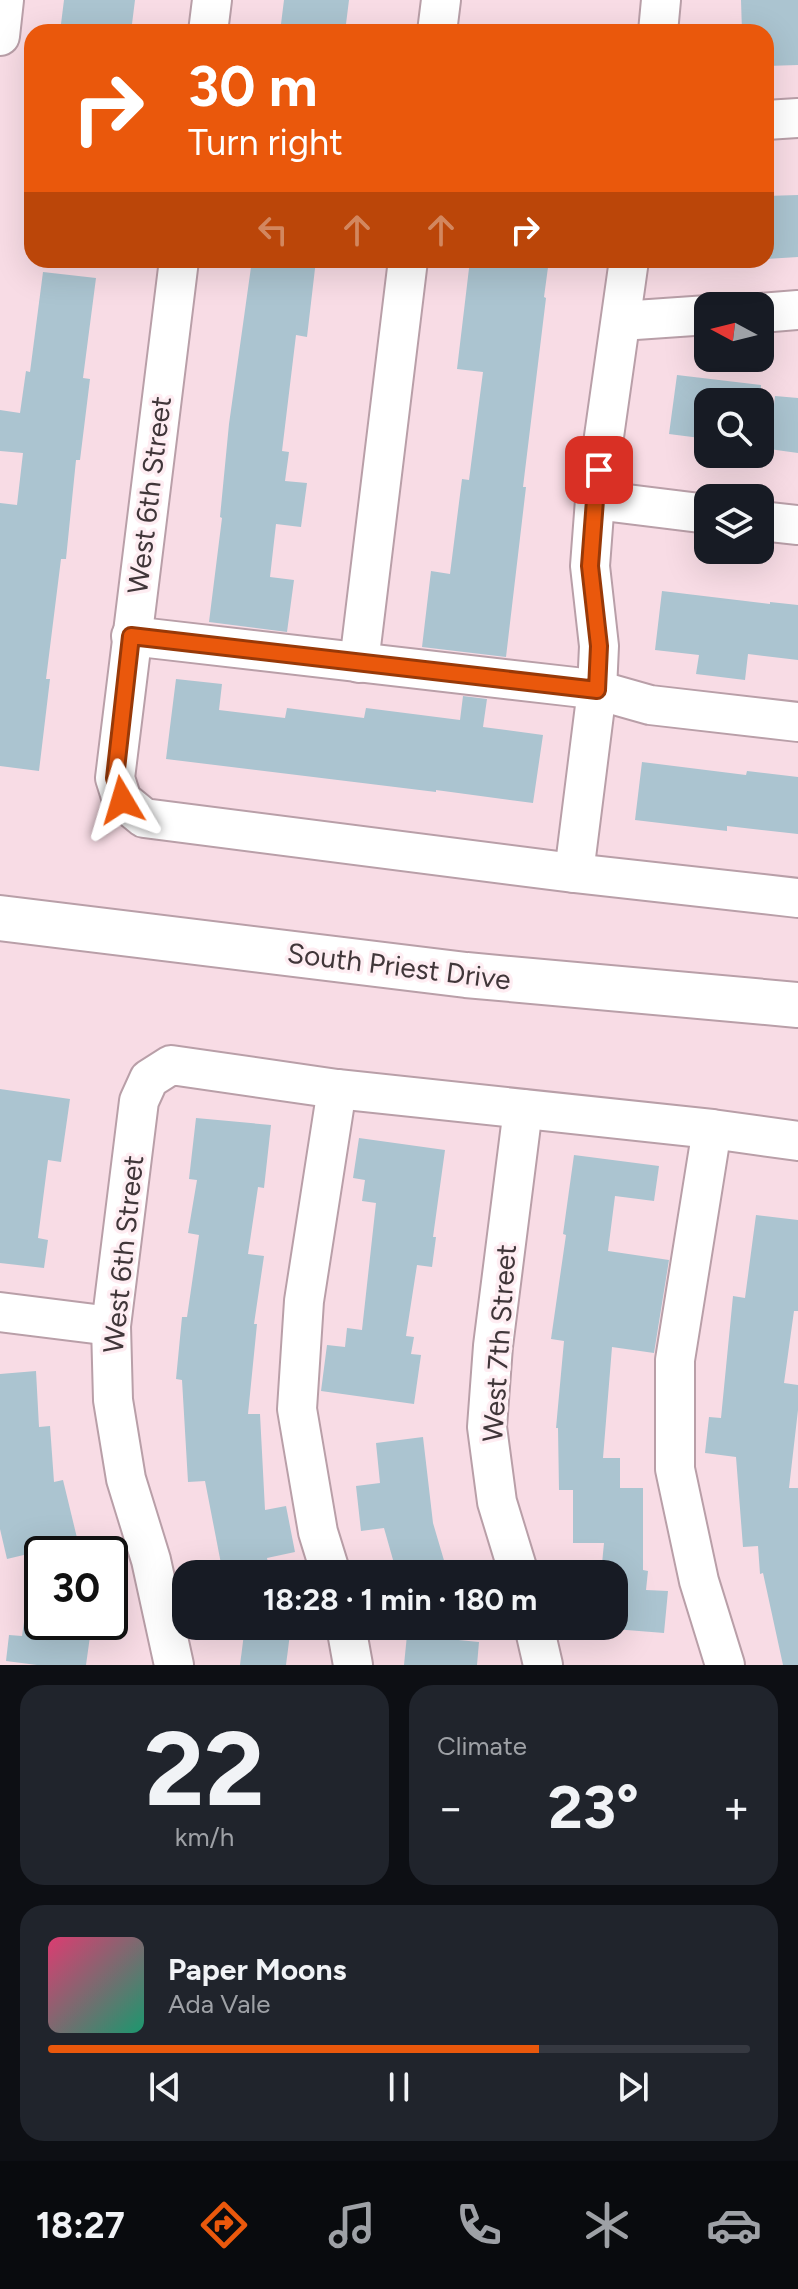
<!DOCTYPE html>
<meta charset="utf-8">
<style>
body{margin:0;font-family:Figtree,sans-serif;background:#20242c;color:#f1f3f6;height:100vh;display:flex;flex-direction:column;font-size:30px;white-space:nowrap}
*{box-sizing:border-box;margin:0}
p{font-size:26px;color:#9ea1a6}
.icon{flex:none;width:44px;height:44px;fill:none;stroke:currentColor;stroke-width:2;stroke-linecap:round;stroke-linejoin:round}
.map{position:relative;height:1665px;overflow:hidden}
.details{display:flex;flex-direction:column;gap:20px;padding:20px;background:#0d0f14;flex:1}
.details>*{flex:none}
.hud{position:absolute;left:24px;top:24px;width:750px;height:244px;border-radius:24px;box-shadow:0 8px 32px #0002;background:#ea580c;color:#fff;overflow:hidden}
.needle{width:52px;rotate:277deg}
.tools{position:absolute;left:694px;top:292px;display:grid;gap:16px}
.tools a{display:grid;place-items:center;width:80px;height:80px;border-radius:16px;background:#171b24;box-shadow:0 8px 32px #0002;font-size:40px}
.speed{position:absolute;left:24px;top:1536px;display:flex;gap:16px;font-size:40px;font-weight:700;text-align:center}
.speed>*{display:grid;place-content:center;width:104px;height:104px;border-radius:50%;background:#171b24;box-shadow:0 8px 32px #0002;line-height:1}
.speed .limit{border:4px solid #111;border-radius:12px;background:#fff;color:#111}
.pin{position:absolute;display:grid;place-items:center;width:68px;height:68px;color:#fff;margin:-34px;border-radius:16px;box-shadow:0 4px 12px #0006}
.me{position:absolute;width:88px;margin:-44px;rotate:353deg;stroke-linejoin:round;filter:drop-shadow(0 0 6px #0008)}
.turn{display:flex;align-items:center;gap:28px;height:168px;padding:0 32px;font-size:36px}
.turn .icon{width:104px;height:104px;stroke-width:2.5}
.turn b{display:block;font-size:56px;line-height:68px}
.lanes{display:flex;align-items:center;height:76px;padding:0 32px;background:#0003;justify-content:center;gap:40px;direction:ltr}
.lanes .off{opacity:.35}
.big{font-size:60px;font-weight:700;line-height:1.1}
.details .card{flex:1;display:flex;flex-direction:column;justify-content:center;gap:12px;min-width:0;padding:0 28px;border-radius:24px;background:#20242c}
.details .dial{align-items:center;gap:0}
.dial b{font-size:104px;line-height:1}
.song{display:flex;align-items:center;gap:24px}
.cover{width:96px;height:96px;border-radius:12px;background:linear-gradient(135deg,hsl(340 70% 55%),hsl(160 70% 35%))}
.played{height:8px;border-radius:4px;background:linear-gradient(90deg,#ea580c 70%,#363941 70%)}
.keys{display:flex;justify-content:space-around;direction:ltr}
.heat{display:flex;justify-content:space-between;align-items:center;font-size:44px;direction:ltr}
.details .tiles{flex:1;display:grid;gap:20px;grid-template-columns:1fr 1fr}
.card:last-child{grid-column:span 2}
.trip{position:absolute;left:172px;top:1560px;width:456px;height:80px;border-radius:24px;background:#171b24;box-shadow:0 8px 32px #0002;font-weight:700;line-height:80px;text-align:center}
.tab-bar{display:flex;height:128px;justify-content:space-around;align-items:center;background:#090b0e;color:#9ea1a6}
.tab-bar .icon{width:56px;height:56px}
.tab-bar .selected{color:#ea580c}
.tab-bar b{font-size:36px;color:#f1f3f6}
.map>svg:first-child{display:block}
.building{fill:#abc4d0}
.lines{fill:none;stroke-linecap:round;stroke-linejoin:round}
.minor-casing{stroke:#b99fa8;stroke-width:42}
.major-casing{stroke:#b99fa8;stroke-width:48}
.minor{stroke:#fff;stroke-width:38}
.major{stroke:#fff;stroke-width:44}
.route-casing{stroke:#983908;stroke-width:20}
.route{stroke:#ea580c;stroke-width:14}
.labels{text-anchor:middle;dominant-baseline:central;stroke-width:7;stroke-linejoin:round;paint-order:stroke}
.street-label{font-size:28px;fill:#403639;stroke:#feedf2}
</style>
<div class="map">
<svg width="798" height="1665" viewBox="0 0 798 1665">
<rect width="100%" height="100%" fill="#f8dce5"/>
<!-- building -->
<g class="building">
<polygon points="64,0 135,0 131,32 60,32"/>
<polygon points="284,0 349,0 345,32 280,32"/>
<polygon points="741,0 798,0 798,65 766,66 766,32 742,32"/>
<polygon points="798,195 798,257 766,259 766,196"/>
<polygon points="252,260 316,260 307,337 296,335 282,451 289,452 285,481 307,483 301,527 276,524 270,577 294,580 287,632 209,622 222,518 220,517 229,424"/>
<polygon points="470,260 549,260 544,297 546,298 523,487 526,487 506,657 422,647 431,571 450,574 462,479 469,480 483,372 457,369"/>
<polygon points="43,272 96,278 83,378 90,379 80,460 76,460 66,559 61,559 46,679 50,679 39,771 0,766 0,503 17,505 23,453 0,451 0,410 20,413 26,371 30,372"/>
<polygon points="677,375 761,385 760,402 708,402 708,439 669,434"/>
<polygon points="775,396 798,398 798,453 769,449"/>
<polygon points="662,591 770,604 770,602 798,605 798,660 748,654 745,680 696,674 699,655 655,650"/>
<polygon points="176,679 222,684 219,710 285,718 287,708 364,718 366,708 460,720 463,696 487,699 483,727 543,735 533,803 436,790 436,792 166,759"/>
<polygon points="642,762 746,775 747,771 798,777 798,834 727,826 727,831 635,820"/>
<polygon points="0,1089 70,1099 61,1162 48,1160 38,1238 48,1240 44,1268 0,1263"/>
<polygon points="196,1118 271,1125 264,1188 258,1187 248,1254 264,1256 254,1324 257,1324 248,1414 260,1414 265,1510 286,1506 295,1552 267,1558 270,1574 223,1574 205,1481 188,1482 182,1380 176,1379 182,1317 187,1317 199,1235 188,1233 197,1180 189,1179"/>
<polygon points="359,1138 445,1150 433,1237 436,1237 432,1267 417,1265 406,1336 414,1337 411,1354 421,1355 414,1404 321,1391 327,1345 345,1347 347,1328 362,1330 376,1203 362,1201 365,1180 353,1178"/>
<polygon points="574,1155 659,1166 654,1201 615,1196 608,1251 669,1260 654,1353 612,1347 603,1458 620,1458 620,1488 643,1488 643,1570 648,1571 646,1590 668,1591 664,1633 614,1629 614,1574 601,1574 604,1543 573,1543 573,1490 559,1490 558,1428 556,1428 564,1341 551,1339 566,1235 563,1234"/>
<polygon points="756,1215 798,1220 798,1311 794,1311 784,1383 798,1385 798,1410 789,1488 798,1488 798,1665 783,1665 763,1573 760,1574 758,1546 743,1547 736,1457 705,1453 709,1417 721,1418 733,1296 745,1298"/>
<polygon points="36,1371 39,1427 50,1426 54,1482 63,1480 78,1542 7,1559 0,1529 0,1374"/>
<polygon points="423,1437 433,1523 448,1574 397,1574 384,1528 361,1531 356,1486 380,1483 376,1443"/>
<polygon points="24,1622 92,1622 86,1665 37,1665 6,1661 9,1635 22,1636"/>
<polygon points="245,1626 291,1626 286,1665 240,1665"/>
<polygon points="407,1635 479,1642 477,1665 404,1665"/>
</g>
<g class="lines">
<!-- minor casing -->
<g class="minor-casing">
<g id="minor">
<polyline points="208,32 212,0"/>
<polyline points="437,32 441,0"/>
<polyline points="658,32 661,0"/>
<polyline points="0,36 4,0"/>
<polyline points="766,120 798,118"/>
<polyline points="179,260 115,778 122,800 144,818 574,873 798,898"/>
<polyline points="760,313 798,310"/>
<polyline points="621,321 708,315"/>
<polyline points="595,500 708,514"/>
<polyline points="760,521 798,525"/>
<polyline points="131,636 575,687 597,690 650,705 798,722"/>
<polyline points="359,663 408,260"/>
<polyline points="574,873 597,690 599,646 590,566 595,500 629,260"/>
<polyline points="712,1129 675,1360 675,1469 699,1581 725,1665"/>
<polyline points="0,1312 111,1326"/>
<polyline points="331,1574 318,1532 297,1409 304,1301 337,1089"/>
<polyline points="519,1574 497,1502 487,1427 493,1346 523,1109"/>
<polyline points="346,1626 353,1665"/>
<polyline points="534,1626 543,1665"/>
<polyline points="174,1665 151,1560 126,1479 113,1400 111,1326 139,1101 149,1079 171,1065 337,1089 712,1129 798,1141"/>
</g>
</g>
<!-- major casing -->
<g class="major-casing">
<polyline id="major" points="0,918 466,975 798,1005"/>
</g>
<!-- minor -->
<use href="#minor" class="minor"/>
<!-- major -->
<use href="#major" class="major"/>
</g>
<g class="lines">
<!-- route casing -->
<g class="route-casing">
<polyline id="route" points="122,800 115,778 131,636 597,690 599,646 590,566 595,500 599,470"/>
</g>
<!-- route -->
<use href="#route" class="route"/>
</g>
<g class="labels">
<!-- street labels -->
<g class="street-label">
<text transform="translate(149 495) rotate(-83)">West 6th Street</text>
<text transform="translate(399 966) rotate(7)">South Priest Drive</text>
<text transform="translate(123 1254) rotate(-84)">West 6th Street</text>
<text transform="translate(499 1343) rotate(-86)">West 7th Street</text>
</g>
</g>
</svg>
<div class="tools">
<a><svg class="needle" viewBox="-14 -14 28 28"><path d="M0-13l5 13h-10z" fill="#e53935"/><path d="M0 13l5-13h-10z" fill="#9ea1a6"/></svg></a>
<a><svg class="icon" aria-label="search" viewBox="0 0 24 24"><circle cx="10" cy="10" r="6"/><path d="M15 15l6 6"/></svg></a>
<a><svg class="icon" aria-label="layers" viewBox="0 0 24 24"><path d="M12 4l9 5-9 5-9-5zM3 14l9 5 9-5"/></svg></a>
</div>
<div class="speed"><div class="limit">30</div></div>
<div class="pin" style="left:599px;top:470px;background:#d93025"><svg class="icon" aria-label="arrive" viewBox="0 0 24 24"><path d="M6 21V4h12l-3 4 3 4H6"/></svg></div>
<svg class="me" style="left:122px;top:800px" viewBox="-20 -20 40 40"><path d="M0-17L14 15 0 8-14 15z" fill="#ea580c" stroke="#fff" stroke-width="4"/></svg>
<div class="trip">18:28 · 1 min · 180 m</div>
<div class="hud">
<div class="turn"><svg class="icon" aria-label="right" viewBox="0 0 24 24"><path d="M7 20v-9h11M14 6l5 5-5 5"/></svg><div><b>30 m</b>Turn right</div></div>
<div class="lanes"><svg class="icon off" aria-label="left" viewBox="0 0 24 24"><path d="M17 20v-9H6M10 6l-5 5 5 5"/></svg><svg class="icon off" aria-label="ahead" viewBox="0 0 24 24"><path d="M12 20V5M6 11l6-6 6 6"/></svg><svg class="icon off" aria-label="ahead" viewBox="0 0 24 24"><path d="M12 20V5M6 11l6-6 6 6"/></svg><svg class="icon" aria-label="right" viewBox="0 0 24 24"><path d="M7 20v-9h11M14 6l5 5-5 5"/></svg></div>
</div>
</div>
<section class="details">
<div class="tiles">
<div class="card dial"><b>22</b><p>km/h</p></div>
<div class="card"><p>Climate</p>
<div class="heat"><a>−</a><b class="big">23°</b><a>+</a></div>
</div>
<div class="card">
<div class="song"><i class="cover"></i><div><b>Paper Moons</b><p>Ada Vale</p></div></div>
<div class="played"></div>
<div class="keys"><svg class="icon" aria-label="previous" viewBox="0 0 24 24"><path d="M18 5L8 12l10 7zM5 5v14"/></svg><svg class="icon" aria-label="pause" viewBox="0 0 24 24"><path d="M8 5v14M16 5v14"/></svg><svg class="icon" aria-label="next" viewBox="0 0 24 24"><path d="M6 5l10 7-10 7zM19 5v14"/></svg></div>
</div>
</div>
</section>
<nav class="tab-bar">
<b>18:27</b>
<svg class="icon selected" aria-label="directions" viewBox="0 0 24 24"><path d="M12 3l9 9-9 9-9-9zM9 14v-3h6M13 9l2 2-2 2"/></svg>
<svg class="icon" aria-label="music" viewBox="0 0 24 24"><path d="M9 18V5l10-2v13"/><circle cx="6" cy="18" r="3"/><circle cx="16" cy="16" r="3"/></svg>
<svg class="icon" aria-label="phone" viewBox="0 0 24 24"><path d="M5 4h4l2 5-3 2q2 4 5 5l2-3 5 2v4C11 20 4 13 5 4z"/></svg>
<svg class="icon" aria-label="climate" viewBox="0 0 24 24"><path d="M12 3v18M4 7l16 10M4 17L20 7"/></svg>
<svg class="icon" aria-label="car" viewBox="0 0 24 24"><path d="M5 17H2v-5l4-1 3-4h7l3 4 3 1v5h-3M9 17h6M6 11h13"/><circle cx="7" cy="17" r="2"/><circle cx="17" cy="17" r="2"/></svg>
</nav>
